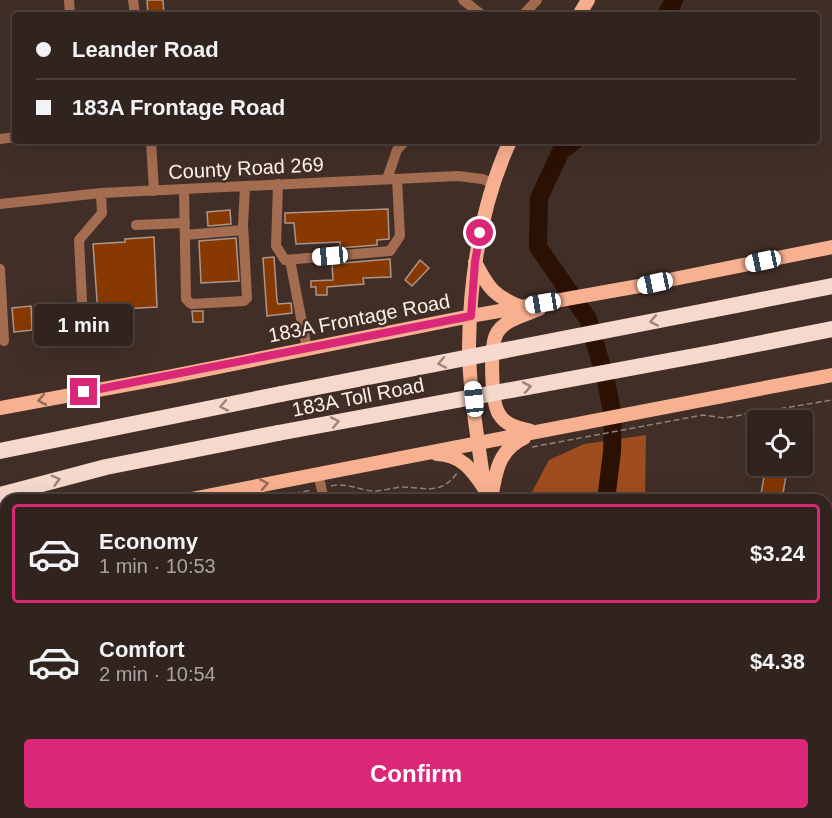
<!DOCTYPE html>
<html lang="en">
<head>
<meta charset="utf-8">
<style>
	:root { --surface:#31231d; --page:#3d2f2a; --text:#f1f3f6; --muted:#a8a4a4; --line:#4c403b; --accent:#db2777 }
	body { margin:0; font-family:Arial,sans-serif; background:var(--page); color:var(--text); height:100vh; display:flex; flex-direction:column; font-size:22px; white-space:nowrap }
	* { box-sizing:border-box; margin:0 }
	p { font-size:20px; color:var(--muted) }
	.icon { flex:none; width:33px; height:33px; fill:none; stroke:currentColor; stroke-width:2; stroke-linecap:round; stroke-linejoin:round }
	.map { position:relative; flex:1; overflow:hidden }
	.sheet { position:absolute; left:0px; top:494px; width:832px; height:326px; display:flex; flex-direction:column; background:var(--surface); border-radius:18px 18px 0 0; box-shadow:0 6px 24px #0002,0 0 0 2px var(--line) }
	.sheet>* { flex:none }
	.hud { position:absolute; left:12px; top:12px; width:808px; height:132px; border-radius:6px; box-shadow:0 6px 24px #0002,0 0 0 2px var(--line); display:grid; align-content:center; height:132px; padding:0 24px; background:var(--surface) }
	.controls { position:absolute; left:747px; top:410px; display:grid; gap:12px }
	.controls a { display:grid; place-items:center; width:66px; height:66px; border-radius:6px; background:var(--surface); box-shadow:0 6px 24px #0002,0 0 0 2px var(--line); font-size:30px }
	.end { position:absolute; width:27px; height:27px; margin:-14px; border:8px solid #db2777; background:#fff; box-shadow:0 0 0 3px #fff }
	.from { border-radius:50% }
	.bubble { position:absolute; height:42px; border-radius:6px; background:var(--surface); box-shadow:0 6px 24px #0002,0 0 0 2px var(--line); font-size:20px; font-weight:600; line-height:42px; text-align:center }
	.car { position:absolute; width:18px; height:36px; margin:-18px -9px; border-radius:8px; box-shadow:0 0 4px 2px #0007; background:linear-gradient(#fff 24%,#345 0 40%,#fff 0 76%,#345 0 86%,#fff 0) }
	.hud b { display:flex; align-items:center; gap:21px; height:57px; font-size:22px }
	.hud b+b { border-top:2px solid var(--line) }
	.hud i { width:15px; height:15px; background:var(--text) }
	ul { padding:10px 0 0; list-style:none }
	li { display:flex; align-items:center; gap:18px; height:99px; margin:0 12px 9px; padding:0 12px; border:3px solid transparent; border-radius:6px }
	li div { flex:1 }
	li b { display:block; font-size:22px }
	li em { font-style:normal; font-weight:600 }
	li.selected { border-color:var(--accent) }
	li>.icon { width:54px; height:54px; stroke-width:1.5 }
	.action { display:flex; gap:12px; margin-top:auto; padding:12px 24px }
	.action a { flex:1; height:69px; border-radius:6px; background:var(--accent); color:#fff; font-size:24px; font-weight:600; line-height:69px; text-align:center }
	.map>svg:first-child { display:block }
	.forest { fill:#9e4d1f }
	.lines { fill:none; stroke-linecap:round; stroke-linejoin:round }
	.river { stroke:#2b1104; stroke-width:18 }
	.building { fill:#883901; stroke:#ac968c; stroke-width:1.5 }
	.path { stroke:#90817a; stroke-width:1.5; stroke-dasharray:6 3; stroke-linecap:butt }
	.minor { stroke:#a46d51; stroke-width:10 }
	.major { stroke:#f7b190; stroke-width:14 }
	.highway { stroke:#f6d9cc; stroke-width:16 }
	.highway-bridge { stroke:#f6d9cc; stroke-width:16 }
	.oneway { stroke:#9c847a }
	.oneway2 { stroke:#936a56 }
	.route { stroke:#db2777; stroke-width:8 }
	.labels { text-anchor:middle; stroke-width:5; stroke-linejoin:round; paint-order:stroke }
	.street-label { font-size:20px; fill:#fdf1eb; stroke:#412f27 }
</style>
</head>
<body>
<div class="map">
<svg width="832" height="818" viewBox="0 0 832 818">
	<rect width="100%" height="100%" fill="#412f27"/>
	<path class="forest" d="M646,435L645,499H531L532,492L549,460L584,444Z
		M440,813H640L645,816L687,815L696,818H438Z"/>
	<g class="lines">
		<path class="river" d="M666,15L674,0
			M574,141L561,151L539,198L538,247L588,319L606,381L613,417L612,452L606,500
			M557,813L561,818
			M517,818L520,813"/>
	</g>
	<path class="building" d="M147,0H163L164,15H148Z
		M388,209L389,239L377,240V245L340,248V242L296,244L294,223H285V213Z
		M230,210L231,224L208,226L207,212Z
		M154,237L157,307L121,309V314L98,315L93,244L125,242V239Z
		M236,238L239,281L201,283L199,241Z
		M274,257L277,301L278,304L291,303L292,313L267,316L263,258Z
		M390,259L391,277L363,278L364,284L327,287V295H316V287H311V281L333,280L332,264Z
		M420,260L429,268L412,286L405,280Z
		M31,306L32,330L14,332L12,308Z
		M192,311H203V322H193Z
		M765,471L786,475L782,500H760Z"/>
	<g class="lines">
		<path class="path" d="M532,447L703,415L724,418L832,400
			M331,486C346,482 358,490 373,491C382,491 392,488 401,487C425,487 440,496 457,473
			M259,500L312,490
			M0,581L6,580"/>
		<path class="minor" d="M69,0L70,15
			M133,0L135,15
			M463,0L482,15
			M523,15L537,0
			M0,139L15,137
			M151,141L154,191
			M387,179L397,150L405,141
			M278,184L276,246L285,260L390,251L400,236L397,179
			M184,189L186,299L191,304L244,301L247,298L243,225L245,186
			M0,204L101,193L458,176L482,179L493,183
			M136,225L185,223
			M185,235L243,230
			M290,260L307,349
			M0,269L4,341
			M82,301L79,240L102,213L101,193
			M318,473L324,500
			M0,789L6,788
			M99,813V818
			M329,813L351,818"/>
		<path class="major" d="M579,15L588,0
			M475,262C488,288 494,296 521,307
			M0,408L168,377L471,316L639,286L832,247
			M531,431C519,428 506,426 499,414C491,402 490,348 496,335C502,320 526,315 539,309
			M437,454C461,455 472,469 484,488
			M186,500C401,457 617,417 832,375
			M486,500C480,449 469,397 469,345C470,275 481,205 510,141
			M491,500C495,474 498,450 524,438
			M0,546L6,544
			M417,818L420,813"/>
		<path class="highway" d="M711,310L832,286
			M722,351L832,329
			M0,451L281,394
			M0,495L106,467L278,433"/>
		<path class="highway-bridge" d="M281,394L711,310
			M278,433L722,351"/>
	</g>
	<defs><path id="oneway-chevron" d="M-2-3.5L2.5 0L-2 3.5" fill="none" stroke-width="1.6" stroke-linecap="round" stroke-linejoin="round" transform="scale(1.5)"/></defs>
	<g class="oneway">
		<use href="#oneway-chevron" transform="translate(654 321) rotate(169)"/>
		<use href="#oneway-chevron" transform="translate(442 363) rotate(169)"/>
		<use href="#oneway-chevron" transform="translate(527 387) rotate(-10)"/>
		<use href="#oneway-chevron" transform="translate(224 406) rotate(169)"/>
		<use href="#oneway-chevron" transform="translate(335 422) rotate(-11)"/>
		<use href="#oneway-chevron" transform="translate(56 480) rotate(-15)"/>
	</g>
	<g class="oneway2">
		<use href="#oneway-chevron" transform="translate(42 400) rotate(170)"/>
		<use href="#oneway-chevron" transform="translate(264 484) rotate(-11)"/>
	</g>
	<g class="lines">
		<path class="route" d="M84,392L471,316L475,262L480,233"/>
	</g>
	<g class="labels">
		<g class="street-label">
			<text transform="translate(246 168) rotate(-3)" y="7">County Road 269</text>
			<text transform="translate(359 318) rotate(-11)" y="7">183A Frontage Road</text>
			<text transform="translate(358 397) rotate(-11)" y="7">183A Toll Road</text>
		</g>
	</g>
</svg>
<div class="controls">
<a><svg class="icon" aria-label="locate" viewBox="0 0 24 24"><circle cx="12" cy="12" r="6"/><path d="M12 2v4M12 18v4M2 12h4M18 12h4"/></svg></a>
</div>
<i class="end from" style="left:480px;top:233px"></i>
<i class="end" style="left:84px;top:392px"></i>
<div class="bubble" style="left:34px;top:304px;width:99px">1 min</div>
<i class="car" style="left:330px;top:256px;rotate:265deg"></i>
<i class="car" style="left:763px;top:261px;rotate:258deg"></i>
<i class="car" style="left:655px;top:283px;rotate:258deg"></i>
<i class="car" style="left:543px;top:303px;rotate:261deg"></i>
<i class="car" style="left:474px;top:399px;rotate:354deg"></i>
<div class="hud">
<b><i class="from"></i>Leander Road</b>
<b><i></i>183A Frontage Road</b>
</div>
<section class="sheet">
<ul>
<li class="selected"><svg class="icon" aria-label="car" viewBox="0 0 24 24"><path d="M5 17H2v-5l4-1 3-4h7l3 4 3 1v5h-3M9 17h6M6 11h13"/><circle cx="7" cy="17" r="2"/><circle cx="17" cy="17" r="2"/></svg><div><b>Economy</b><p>1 min · 10:53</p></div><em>$3.24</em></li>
<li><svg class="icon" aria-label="car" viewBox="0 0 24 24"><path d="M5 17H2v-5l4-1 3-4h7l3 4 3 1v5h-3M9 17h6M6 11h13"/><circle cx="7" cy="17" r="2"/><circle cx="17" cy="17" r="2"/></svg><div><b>Comfort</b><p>2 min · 10:54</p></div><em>$4.38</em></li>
</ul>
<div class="action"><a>Confirm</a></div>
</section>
</div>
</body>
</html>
